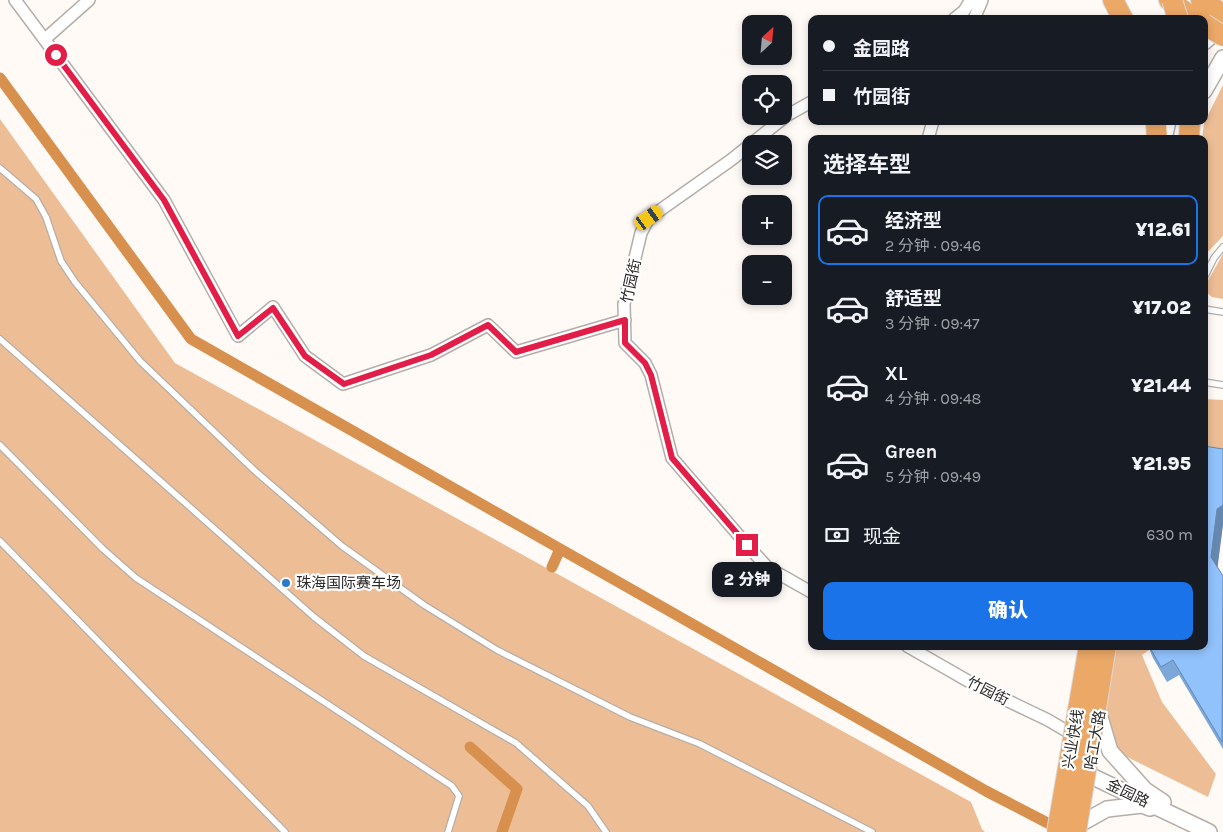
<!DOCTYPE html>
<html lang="zh">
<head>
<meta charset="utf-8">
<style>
	:root { --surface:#171b24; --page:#242831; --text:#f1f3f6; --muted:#9ea1a6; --line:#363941; --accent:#1a73e8 }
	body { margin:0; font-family:Karla,"Noto Sans SC",sans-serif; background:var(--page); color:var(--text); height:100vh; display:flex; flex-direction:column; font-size:19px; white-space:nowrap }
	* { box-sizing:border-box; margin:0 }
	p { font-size:16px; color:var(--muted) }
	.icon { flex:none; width:28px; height:28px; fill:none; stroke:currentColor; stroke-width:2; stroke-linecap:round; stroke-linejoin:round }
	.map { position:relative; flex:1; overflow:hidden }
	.side { position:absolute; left:808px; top:135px; width:400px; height:515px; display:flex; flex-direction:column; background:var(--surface); border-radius:10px; box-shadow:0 2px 8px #0003 }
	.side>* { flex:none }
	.top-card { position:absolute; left:808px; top:15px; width:400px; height:110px; border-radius:10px; box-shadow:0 2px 8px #0003; display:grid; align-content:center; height:110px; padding:0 15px; background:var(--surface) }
	.needle { width:32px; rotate:26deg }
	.controls { position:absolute; left:742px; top:15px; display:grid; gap:10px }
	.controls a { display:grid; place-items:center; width:50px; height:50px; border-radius:10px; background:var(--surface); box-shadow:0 2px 8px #0003; font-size:25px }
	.end { position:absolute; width:22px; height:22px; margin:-11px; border:6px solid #e11d48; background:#fff; box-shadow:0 0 0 2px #fff }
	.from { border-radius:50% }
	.bubble { position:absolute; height:35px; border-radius:10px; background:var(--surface); box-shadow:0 2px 8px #0003; font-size:16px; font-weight:800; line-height:35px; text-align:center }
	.car { position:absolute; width:15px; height:30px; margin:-15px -8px; border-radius:6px; box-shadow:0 0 4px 1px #0007; background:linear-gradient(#f5c518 24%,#345 0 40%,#f5c518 0 76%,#345 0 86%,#f5c518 0) }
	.top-card b { display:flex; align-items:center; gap:18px; height:48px; font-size:19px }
	.top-card b+b { border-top:1px solid var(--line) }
	.top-card i { width:12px; height:12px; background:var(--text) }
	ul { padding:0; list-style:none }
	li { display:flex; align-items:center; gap:15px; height:70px; margin:0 10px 8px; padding:0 5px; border:2px solid transparent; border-radius:10px }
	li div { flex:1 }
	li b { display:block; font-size:19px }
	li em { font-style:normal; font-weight:800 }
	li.current { border-color:var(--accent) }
	li>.icon { width:45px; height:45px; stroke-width:1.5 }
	h2 { padding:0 15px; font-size:22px; line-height:60px }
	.pay { display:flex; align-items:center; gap:12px; height:55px; padding:0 15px; font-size:19px }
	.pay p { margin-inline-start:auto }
	.button { display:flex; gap:10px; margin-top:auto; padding:10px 15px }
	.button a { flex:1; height:58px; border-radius:10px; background:var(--accent); color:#fff; font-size:20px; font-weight:800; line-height:58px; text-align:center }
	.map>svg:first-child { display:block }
	.green { fill:#edbe96 }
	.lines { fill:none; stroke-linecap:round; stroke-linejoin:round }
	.canal { stroke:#d8904e; stroke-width:11 }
	.service-casing { stroke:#b4aea9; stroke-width:8 }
	.minor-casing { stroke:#b4aea9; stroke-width:14 }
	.tertiary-casing { stroke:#b4aea9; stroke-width:18 }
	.trunk-casing { stroke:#d9d9d8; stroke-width:22 }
	.service { stroke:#fff; stroke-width:5.5 }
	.minor { stroke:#fff; stroke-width:11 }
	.tertiary { stroke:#fff; stroke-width:15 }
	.trunk { stroke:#eba867; stroke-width:20 }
	.trunk-bridge-casing { stroke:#d9d9d8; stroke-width:22; stroke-linecap:butt }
	.trunk-bridge { stroke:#eba867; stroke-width:20 }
	.wall { fill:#7da7d8 }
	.shaded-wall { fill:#6688b0 }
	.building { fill:#91c2fb; stroke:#6688b0 }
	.route { stroke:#e11d48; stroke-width:6 }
	.poi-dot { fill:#2b78c7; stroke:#fff; stroke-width:2 }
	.labels { text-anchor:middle; stroke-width:4.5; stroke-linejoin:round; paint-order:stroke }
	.street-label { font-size:15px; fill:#2d2b29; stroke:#fff }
	.poi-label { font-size:15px; fill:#2d2b29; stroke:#fff; text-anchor:start }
</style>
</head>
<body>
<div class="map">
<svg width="1223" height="832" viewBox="0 0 1223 832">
	<rect width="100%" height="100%" fill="#fffaf6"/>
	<path class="green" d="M1223,85V236L1206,254L1204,259V139H1202L1204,123Z
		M0,119L175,363L971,802L982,829L985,832H0Z
		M1223,254V299L1212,297L1206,292V284Z
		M1204,399L1223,400V454L1204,451Z
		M1111,646H1155L1142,655L1162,702L1216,774L1208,797L1121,754L1100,735Z"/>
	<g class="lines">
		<path class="canal" d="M0,78L191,339L986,791L1061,830
			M552,567L560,549
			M470,747L517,789L502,832"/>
		<g class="service-casing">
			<path id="service" d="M0,168L36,199L46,217L61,261L75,282L140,361L254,470L342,546L424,605L497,650L630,717L700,744L872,832
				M1204,278L1214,258L1223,247
				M1204,309L1223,312
				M0,339L314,617L364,656L516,743L588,806L606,832
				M1204,382L1223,385
				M0,445L103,549L136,578L452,786L459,796L448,832
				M0,541L285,832"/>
		</g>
		<g class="minor-casing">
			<path id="minor" d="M15,0L164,200L238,336L273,307L305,356L343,384L431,355L488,325L516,352L625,320
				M954,19L964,11L971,0
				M974,19L982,0
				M45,39L89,0
				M811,102L786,116L731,160L649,218L641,233L624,304L625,343L645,363L651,375L672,458L747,545L767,567L811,592
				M928,139L933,121
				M907,646L975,685L1048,720L1070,733"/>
		</g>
		<g class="tertiary-casing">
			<path id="tertiary" d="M1204,42L1223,26
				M1204,91L1223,58
				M1164,139L1168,121
				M1099,714L1110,751L1145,790L1163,802
				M1084,762L1089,775L1209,832
				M1080,824L1107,809L1142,805L1150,808"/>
		</g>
		<g class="trunk-casing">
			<path id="trunk" d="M1113,0L1123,19
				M1169,0L1195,19
				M1201,0L1223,14
				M1156,121L1157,139
				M1189,139L1190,121"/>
		</g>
		<use href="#service" class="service"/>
		<use href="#minor" class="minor"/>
		<use href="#tertiary" class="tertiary"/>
		<use href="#trunk" class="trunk"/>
		<g class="trunk-bridge-casing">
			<path id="trunk-bridge" d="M1172,0L1178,19
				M1204,24L1223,36
				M1057,832L1089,646
				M1076,832L1106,646"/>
		</g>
		<use href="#trunk-bridge" class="trunk-bridge"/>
	</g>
	<path class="wall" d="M1204,446L1223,449V524L1217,567L1223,576V749L1179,675L1167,682L1153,658L1148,646H1204Z"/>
	<path class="shaded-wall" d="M1223,505V524L1217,572L1211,557L1217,509Z"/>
	<path class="building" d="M1204,446L1223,449V505L1217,509L1211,557L1223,576L1222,742L1173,660L1161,667L1149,646H1204V610L1206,609L1204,604Z"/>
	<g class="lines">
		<path class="route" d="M56,55L164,200L238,336L273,308L305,356L344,384L431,355L488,325L516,352L625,320V343L645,363L651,375L672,458L747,545"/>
	</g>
	<circle class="poi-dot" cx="286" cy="583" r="5"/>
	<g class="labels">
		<g class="street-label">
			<text transform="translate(631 281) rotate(-78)" y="5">竹园街</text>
			<text transform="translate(988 691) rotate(27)" y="5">竹园街</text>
			<text transform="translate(1073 739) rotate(-80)" y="5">兴业快线</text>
			<text transform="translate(1095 740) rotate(-80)" y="5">哈工大路</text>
			<text transform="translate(1128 793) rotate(26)" y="5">金园路</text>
		</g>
		<g class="poi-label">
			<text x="296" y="588">珠海国际赛车场</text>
		</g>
	</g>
</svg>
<div class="controls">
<a><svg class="needle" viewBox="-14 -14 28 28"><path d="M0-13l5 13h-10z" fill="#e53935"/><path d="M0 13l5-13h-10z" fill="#9ea1a6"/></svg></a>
<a><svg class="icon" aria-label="locate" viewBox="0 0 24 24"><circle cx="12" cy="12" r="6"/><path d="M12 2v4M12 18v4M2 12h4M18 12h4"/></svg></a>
<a><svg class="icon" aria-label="layers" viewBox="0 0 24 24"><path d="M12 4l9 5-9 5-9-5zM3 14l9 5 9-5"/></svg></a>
<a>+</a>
<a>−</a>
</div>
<i class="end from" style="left:56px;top:55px"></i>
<i class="end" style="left:747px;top:545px"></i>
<div class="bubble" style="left:712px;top:562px;width:70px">2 分钟</div>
<i class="car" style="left:649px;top:218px;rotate:55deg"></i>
<div class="top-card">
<b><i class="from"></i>金园路</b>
<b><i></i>竹园街</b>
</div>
<section class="side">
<h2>选择车型</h2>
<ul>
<li class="current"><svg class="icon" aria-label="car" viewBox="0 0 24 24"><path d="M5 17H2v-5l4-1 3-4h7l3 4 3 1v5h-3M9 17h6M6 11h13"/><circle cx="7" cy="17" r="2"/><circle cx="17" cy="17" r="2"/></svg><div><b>经济型</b><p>2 分钟 · 09:46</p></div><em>¥12.61</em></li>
<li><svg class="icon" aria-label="car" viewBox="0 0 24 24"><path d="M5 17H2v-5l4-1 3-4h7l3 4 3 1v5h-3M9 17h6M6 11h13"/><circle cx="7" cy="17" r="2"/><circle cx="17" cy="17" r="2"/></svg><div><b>舒适型</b><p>3 分钟 · 09:47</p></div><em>¥17.02</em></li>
<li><svg class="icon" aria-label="car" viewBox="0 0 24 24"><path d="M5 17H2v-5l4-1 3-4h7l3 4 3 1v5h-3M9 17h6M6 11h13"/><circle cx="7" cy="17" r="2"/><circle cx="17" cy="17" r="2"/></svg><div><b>XL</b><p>4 分钟 · 09:48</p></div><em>¥21.44</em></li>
<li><svg class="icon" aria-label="car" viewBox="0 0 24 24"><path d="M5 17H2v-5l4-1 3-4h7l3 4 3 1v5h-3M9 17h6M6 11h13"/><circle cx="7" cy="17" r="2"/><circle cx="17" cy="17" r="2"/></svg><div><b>Green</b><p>5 分钟 · 09:49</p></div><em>¥21.95</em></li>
</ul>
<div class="pay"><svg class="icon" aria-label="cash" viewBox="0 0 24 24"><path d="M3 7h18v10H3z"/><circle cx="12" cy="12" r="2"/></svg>现金<p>630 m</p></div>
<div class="button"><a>确认</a></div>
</section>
</div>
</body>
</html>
